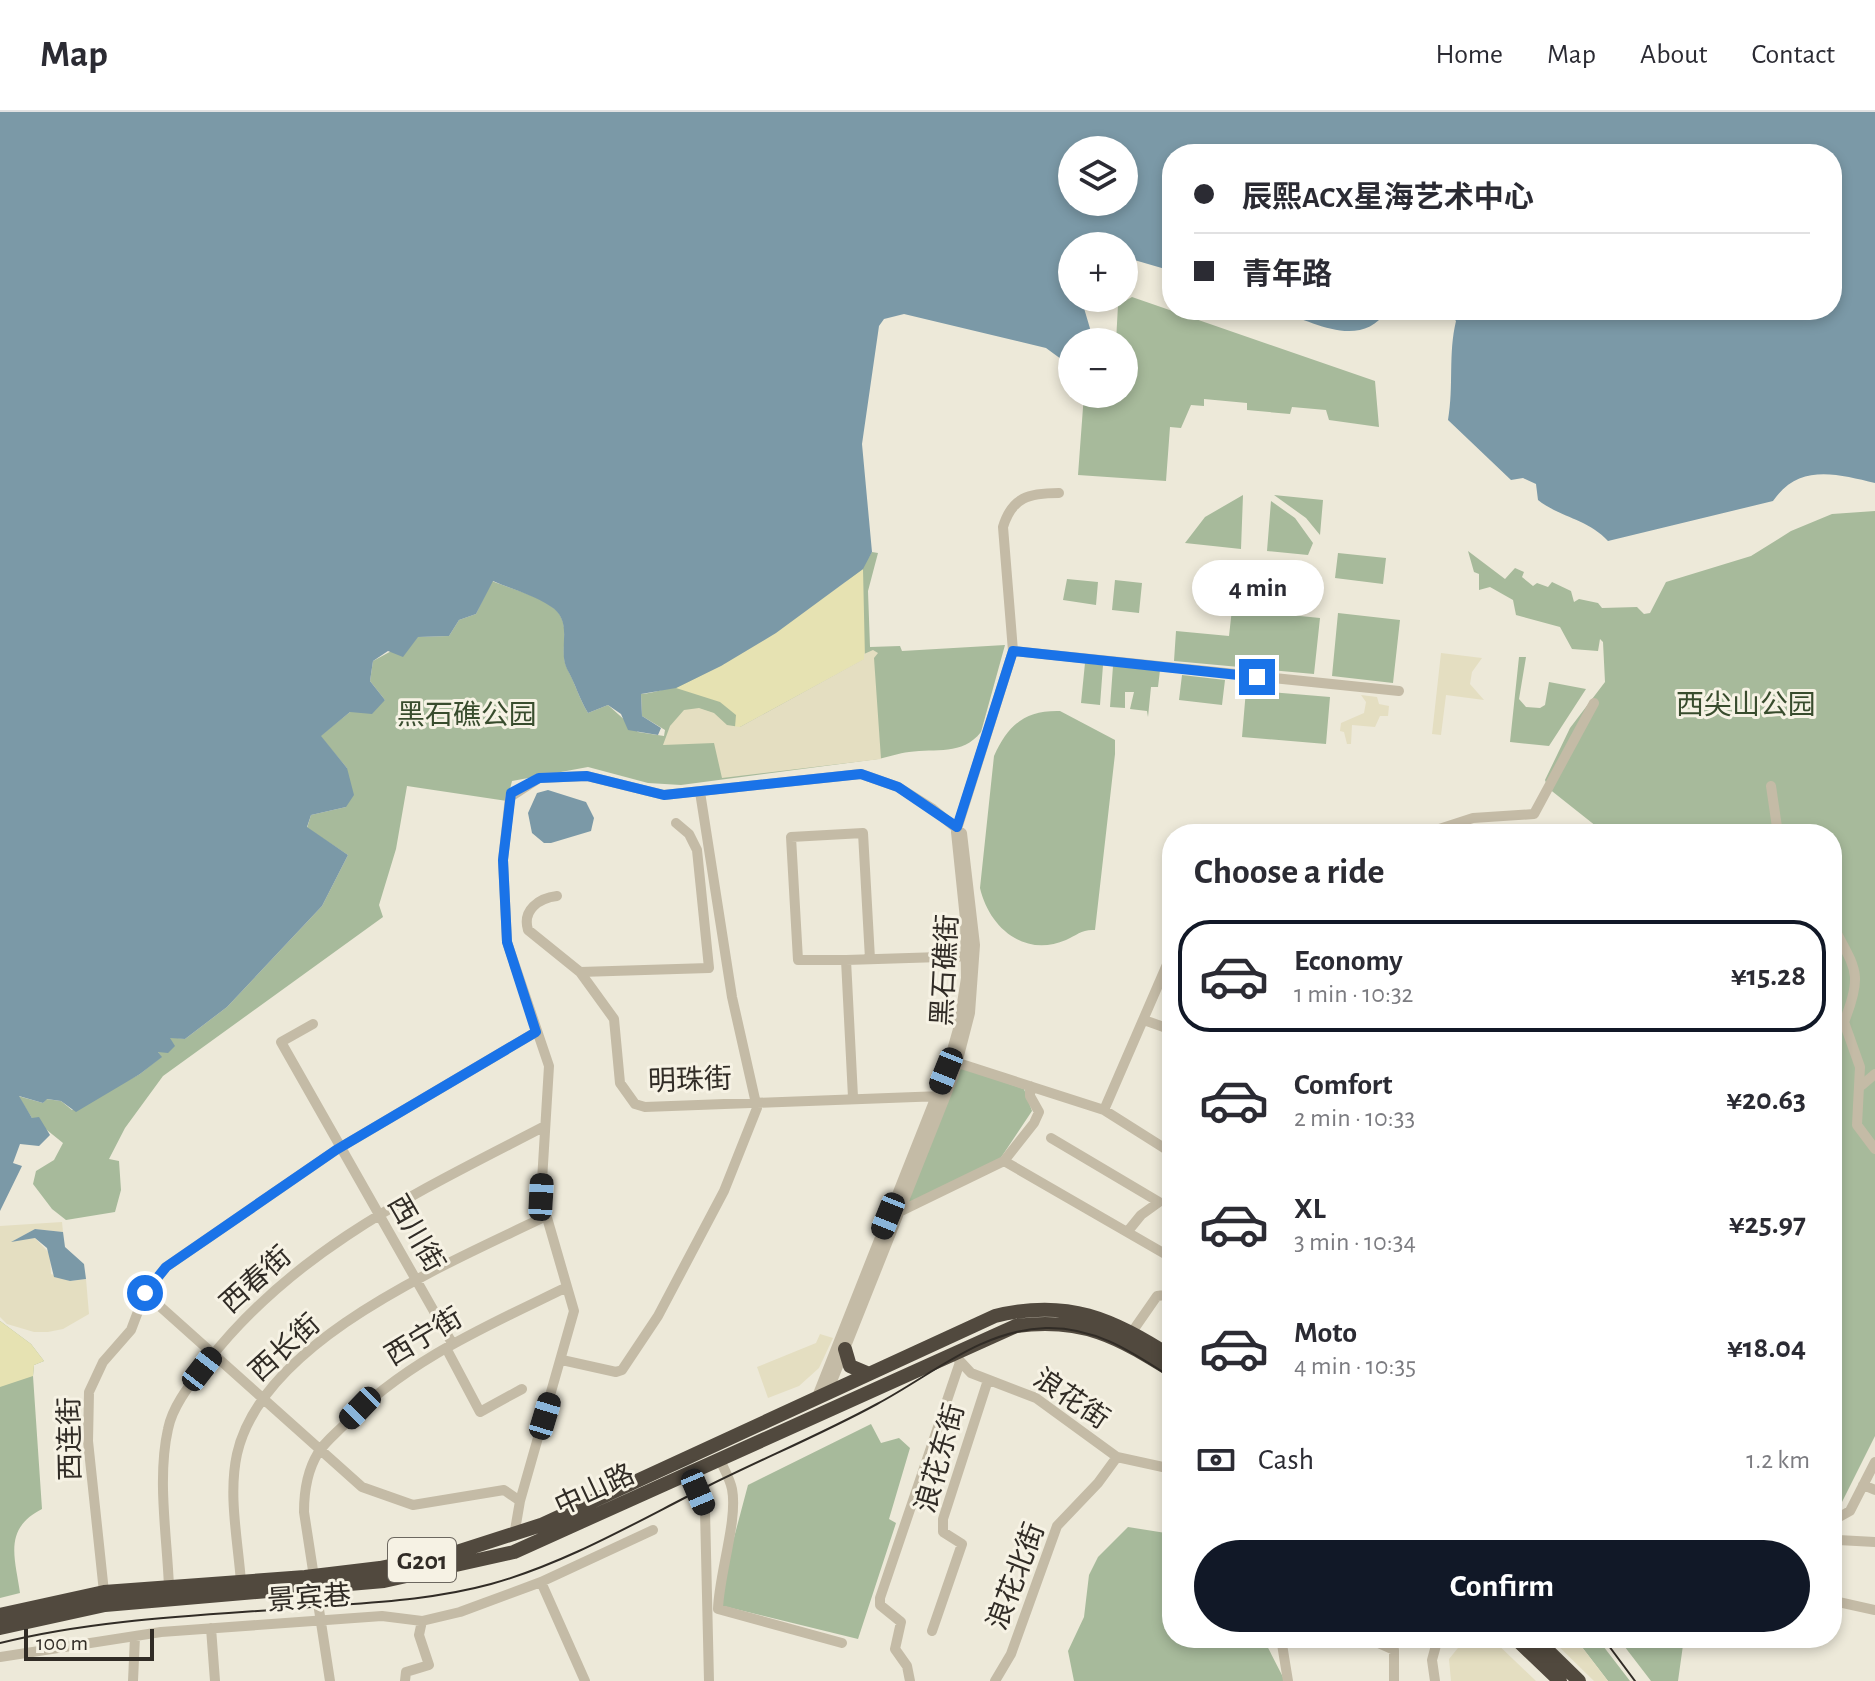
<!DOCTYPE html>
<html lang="en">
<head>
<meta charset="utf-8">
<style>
	:root { --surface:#fff; --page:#f2f2f3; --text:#2b2b33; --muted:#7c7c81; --line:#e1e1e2; --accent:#111827 }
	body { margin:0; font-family:"Alegreya Sans","Noto Sans SC",sans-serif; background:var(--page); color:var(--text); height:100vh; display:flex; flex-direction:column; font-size:30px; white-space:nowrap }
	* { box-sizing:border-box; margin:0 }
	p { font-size:26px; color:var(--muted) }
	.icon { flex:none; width:44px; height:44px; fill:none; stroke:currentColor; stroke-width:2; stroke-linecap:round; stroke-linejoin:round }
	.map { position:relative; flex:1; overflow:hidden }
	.panel { position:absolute; left:1162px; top:712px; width:680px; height:824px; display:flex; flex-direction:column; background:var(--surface); border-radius:32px; box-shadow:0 4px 12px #0003 }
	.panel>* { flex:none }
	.top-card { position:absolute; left:1162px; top:32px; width:680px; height:176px; border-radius:32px; box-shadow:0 4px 12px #0003; display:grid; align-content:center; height:176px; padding:0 32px; background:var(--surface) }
	.fabs { position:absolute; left:1058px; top:24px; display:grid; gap:16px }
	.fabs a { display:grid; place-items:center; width:80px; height:80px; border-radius:50%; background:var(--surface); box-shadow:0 4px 12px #0003; font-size:40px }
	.scale { position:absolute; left:24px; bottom:20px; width:130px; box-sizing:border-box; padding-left:8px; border:4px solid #312c26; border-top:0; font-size:22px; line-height:28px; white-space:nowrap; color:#312c26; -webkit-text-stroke:6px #f6f2e4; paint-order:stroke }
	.end { position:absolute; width:36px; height:36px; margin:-18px; border:10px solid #1a73e8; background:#fff; box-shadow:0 0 0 4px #fff }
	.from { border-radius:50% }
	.bubble { position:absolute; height:56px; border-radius:28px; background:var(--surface); box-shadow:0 4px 12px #0003; font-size:26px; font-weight:600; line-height:56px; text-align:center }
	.car { position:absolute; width:24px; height:48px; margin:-24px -12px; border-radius:10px; box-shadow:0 0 6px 2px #0007; background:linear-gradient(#222 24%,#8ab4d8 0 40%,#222 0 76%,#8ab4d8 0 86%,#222 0) }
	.top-card b { display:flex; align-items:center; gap:28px; height:76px; font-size:30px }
	.top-card b+b { border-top:2px solid var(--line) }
	.top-card i { width:20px; height:20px; background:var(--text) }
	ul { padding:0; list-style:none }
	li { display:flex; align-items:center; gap:24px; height:112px; margin:0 16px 12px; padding:0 16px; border:4px solid transparent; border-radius:32px }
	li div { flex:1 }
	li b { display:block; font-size:30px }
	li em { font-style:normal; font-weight:600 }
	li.current { border-color:var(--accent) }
	li>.icon { width:72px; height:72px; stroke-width:1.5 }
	h2 { padding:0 32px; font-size:36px; line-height:96px }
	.pay { display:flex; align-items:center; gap:20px; height:88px; padding:0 32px; font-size:30px }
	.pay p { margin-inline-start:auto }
	.button { display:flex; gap:16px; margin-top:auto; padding:16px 32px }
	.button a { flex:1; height:92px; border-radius:48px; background:var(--accent); color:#fff; font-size:32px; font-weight:600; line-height:92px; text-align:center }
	header { display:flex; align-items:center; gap:48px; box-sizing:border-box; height:112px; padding:0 40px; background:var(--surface); border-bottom:2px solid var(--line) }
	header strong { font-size:38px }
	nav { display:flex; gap:44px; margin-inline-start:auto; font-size:28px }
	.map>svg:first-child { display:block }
	.green { fill:#a7ba9b }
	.sand { fill:#e6e2b2 }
	.plaza { fill:#e4dec1 }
	.water { fill:#7b99a7; fill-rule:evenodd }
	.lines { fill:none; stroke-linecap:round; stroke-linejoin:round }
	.minor { stroke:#c4bba6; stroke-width:10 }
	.highway { stroke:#51493e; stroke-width:14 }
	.tram { stroke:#312c26; stroke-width:2 }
	.route { stroke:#1a73e8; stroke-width:10 }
	.labels { text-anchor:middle; stroke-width:6; stroke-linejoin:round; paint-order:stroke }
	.shield { fill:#f6f2e4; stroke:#6c675f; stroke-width:2 }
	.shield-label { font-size:26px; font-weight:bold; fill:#312c26 }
	.park-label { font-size:28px; fill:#384c2d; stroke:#f6f2e4 }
	.street-label { font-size:28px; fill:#312c26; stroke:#f6f2e4 }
</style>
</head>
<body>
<header>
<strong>Map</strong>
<nav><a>Home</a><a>Map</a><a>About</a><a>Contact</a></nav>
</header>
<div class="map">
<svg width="1875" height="1569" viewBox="0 0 1875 1569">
	<rect width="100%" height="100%" fill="#ede9d9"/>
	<path class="green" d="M1132,185L1375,269L1379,315L1329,308L1326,298L1292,295L1290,302L1247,298V291L1204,287V294L1191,293L1181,316L1170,315L1166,369L1078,363L1084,282H1124V230H1116L1118,193Z
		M1243,383L1241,437L1185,431L1205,405Z
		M1274,383L1323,388L1320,423L1306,406Z
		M1271,389L1295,406L1313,431L1308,443L1267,439Z
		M1875,399V1324L1842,1390L1832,1395V722H1606L1548,676L1545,668L1570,616L1605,570L1603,530L1600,527L1598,539L1572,537L1560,515L1516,503L1513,488L1490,475L1479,478V462L1474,460L1468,439L1505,467L1515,456L1524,460L1522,465L1533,474L1537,471L1548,475L1552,470L1571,479L1574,490L1579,487L1598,491L1602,496L1637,495L1644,502L1650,501L1666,470L1751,444L1791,419L1832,402Z
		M872,440L878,441L868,479L870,535L900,534L902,539L1005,533L981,620C962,644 936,636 909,640C899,641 888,645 878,647L681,673L648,671L588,655L512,669L507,689L407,674L396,737L379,793L383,805L163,964L125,1016L109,1047L119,1049L121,1078L115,1100L66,1108L52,1097L33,1072L36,1059L54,1048L63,1031L32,1006L18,984L43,991L46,987L61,989L72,998L140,962L161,945L158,940L170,925L185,927L227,895L322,794L348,743L307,716L311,703L346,695L347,656L320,624L350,600L385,588L370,569L373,549L417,525L449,524L459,508L476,502L492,469C511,477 540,484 555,497C573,514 558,538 567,556C575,571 579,586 588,601L608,593L638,620L664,624L665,618L642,604L641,582C694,580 846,486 872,440Z
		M1338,441L1386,446L1383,472L1335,466Z
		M1067,467L1098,470L1096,493L1063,488Z
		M1115,468L1142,471L1139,501L1112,498Z
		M1232,497L1320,506L1314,562L1174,549L1176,519L1229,524Z
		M1338,501L1400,508L1393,571L1332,564Z
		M1519,545H1526L1519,587L1526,595L1540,596L1545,593L1549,570L1586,577L1549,634L1510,630Z
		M1085,551L1103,553L1100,593L1081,591Z
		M1113,554L1160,558L1158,575H1151L1148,605L1147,599L1130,597L1134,580H1125V596L1110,595Z
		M1182,563L1225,568L1222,593L1179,588Z
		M1246,578L1330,585L1326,632L1242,625Z
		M1060,599L1115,628V642L1095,818C1082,817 1077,823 1066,828C1024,846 989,815 980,776L994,644C1008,613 1025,598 1060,599Z
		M960,955L1024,977L1032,999L1000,1047L904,1096Z
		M0,1209L31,1232L44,1249L34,1253L33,1264L42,1397C3,1417 15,1445 20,1481L0,1486Z
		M871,1312L881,1331L899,1326L910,1336L889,1407L896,1411L858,1527L723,1494V1467L748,1373Z
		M1128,1415L1172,1422V1526H1263L1285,1569H1074L1068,1539L1084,1505L1089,1463L1098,1445Z
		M1575,1526H1597L1630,1569H1608Z
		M1618,1526H1684L1678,1569H1651Z"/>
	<path class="sand" d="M863,457L865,547L740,615H735L736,603L720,590L676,576C744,543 802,501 863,457Z
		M0,1209L31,1232L44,1249L34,1253L33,1264L0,1275Z"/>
	<path class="plaza" d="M873,538L878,541L874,546L881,647L722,666L714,631L663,633L670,614L684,598L699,596L714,601L727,613L740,615L864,547V542Z
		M1441,541L1482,546L1472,560L1470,572L1484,588L1446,583L1441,623L1432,622Z
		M1361,583L1377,585L1379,592L1389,594L1388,604H1380L1375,615L1352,613L1351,632H1347L1344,620L1340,619L1341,611L1364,601L1366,590Z
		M62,1110L63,1120L35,1117L13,1129L35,1126L50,1142L51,1162L70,1169L86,1167L89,1202L63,1217L48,1220H34L7,1212L0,1205V1114Z
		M820,1222L833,1226L819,1256L799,1274L768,1286L757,1255L816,1231Z
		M1466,1526H1491L1536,1569H1451L1449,1547Z
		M1550,1526H1575L1608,1569H1594Z"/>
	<path class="water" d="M0,0H1875V371C1837,362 1799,351 1773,389L1608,429C1588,407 1561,406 1538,388L1536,372L1523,366L1511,368L1448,308C1454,274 1448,242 1456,209L1447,198H1832V42H1172V159L1124,145V134H1072V186H1081L1094,230H1072V248L1061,247L1046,236L904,202L884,207L879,214L862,332L872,440L863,457L776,521L721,554L676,576L641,582L642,604L661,616L658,623L628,618L621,602L608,593L588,601C579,586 575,571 567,557C557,537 575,509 550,494C533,483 511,477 493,469L476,502L459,508L449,524L418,525L403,545L388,539L373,549L370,569L385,588L372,602L350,600L321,624L347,656L354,683L346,695L311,703L307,715L348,743L322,794L227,895L185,927L170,926L175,934L168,941L158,940L162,945L140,962L76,1000L61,989L47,987L43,991L19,984L32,1006L39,1005L50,1023L39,1034L20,1032L13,1051L22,1054L0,1099ZM1072,38H1124V90H1072Z
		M1279,198H1387C1362,238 1313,211 1279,198Z
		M548,678L586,690L594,706L591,719L551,731H544L532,721L528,701L537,681Z
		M35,1117L63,1120L65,1135L84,1152L86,1167L70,1169L54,1165L47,1136L35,1126L11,1130Z"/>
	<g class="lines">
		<path class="minor" d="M1013,539L1399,579
			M1771,674L1778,722
			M1236,722H1257
			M1348,722L1433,719L1473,706L1534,702L1594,591
			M557,784C539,786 522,798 528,818L580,860L614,907L620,971L635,992L645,995L942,984
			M1832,812C1855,857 1864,860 1844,910L1860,955L1857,1013L1875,1037
			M846,848H798L791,725L863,721L870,847
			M580,860L709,856L697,738L689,722L676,711
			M1144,908L1172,918
			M313,912L281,930L452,1231
			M952,949L1104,998L1172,1041
			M1862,973L1875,962
			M1030,974V984L1039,1000L1034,1011L1004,1049L1172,1146
			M853,985L846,848L972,844
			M1104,998L1172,841
			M1051,1026L1159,1090L1141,1103L1128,1119
			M1167,1096L1172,1099
			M899,1100L1004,1049
			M145,1181L362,1375L413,1393L504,1378L520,1389
			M1132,1220L1157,1184L1165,1183L1171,1175
			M446,1236L480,1300L522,1277
			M958,1247L971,1261L1036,1286L1117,1345L1172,1357
			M562,1248L616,1260L622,1258L658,1204L724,1079L757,996L732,885L700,680
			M816,1287L946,959L958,917L966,866L965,807L956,720L1013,539L1003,415C1012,385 1029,381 1059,381
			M720,1348C724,1357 730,1367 732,1377C738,1408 719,1462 718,1497L842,1531
			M690,1362L705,1398L709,1569
			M1863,1373L1875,1378
			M1832,1409L1850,1399L1875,1350
			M514,1424L520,1389L574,1199L541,1085L549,954L507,830L503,748L510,685L539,666L587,664L664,683L861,662L898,675L933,697L962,721L975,833L970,901L954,963L827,1282
			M1832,1434L1838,1428L1875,1430
			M241,1470C238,1429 228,1383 237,1342C263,1227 450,1151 546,1104
			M541,1470L585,1569
			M169,1475C167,1424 157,1366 168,1317C173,1292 193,1269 208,1249C297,1135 420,1079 545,1014
			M104,1480L88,1329L89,1280L103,1250L131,1218L145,1181L166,1155L336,1038L536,920
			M1834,1489L1875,1498
			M211,1516L215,1569
			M932,1519L962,1432L943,1420V1407L988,1268
			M1281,1526L1288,1569
			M1367,1526L1394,1538V1569
			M0,1545L161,1520L382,1504L422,1509L460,1500L541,1470L653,1418
			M133,1569L135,1525
			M330,1569L304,1400C304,1379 307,1359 318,1341C324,1331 335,1322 343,1314C405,1249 487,1214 567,1175
			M405,1569L406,1560L429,1553L419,1523L422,1509
			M910,1569L907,1554L895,1537L901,1510L880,1493V1486L959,1253
			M995,1569L1011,1542L1057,1414L1098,1371L1117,1345
			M1435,1569L1432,1548L1438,1526"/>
		<path class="highway" d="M845,1237L850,1254L869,1262
			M0,1503L104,1480L305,1465L380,1456L457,1440L541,1413L995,1204C1068,1186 1112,1207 1172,1245
			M0,1516L105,1493L384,1469L514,1440L1016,1214C1083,1205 1117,1225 1172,1259
			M1515,1526L1560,1569
			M1535,1526L1579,1569"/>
		<path class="tram" d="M1603,1526L1635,1569
			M0,1531C104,1505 217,1503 324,1494C380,1490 436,1487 491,1472C567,1451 638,1409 708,1374C764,1346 822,1322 877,1292C932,1263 981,1218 1046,1216C1096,1215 1132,1240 1172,1266"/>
	</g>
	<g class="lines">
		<path class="route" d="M145,1181L166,1155L336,1038L536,920L507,830L503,748L511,681L539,666L587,664L664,683L861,662L898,675L957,715L1013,539L1257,565"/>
	</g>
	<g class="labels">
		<rect class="shield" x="388" y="1426" width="68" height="44" rx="6"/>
		<g class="shield-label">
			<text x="422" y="1457">G201</text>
		</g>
		<g class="park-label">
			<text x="1746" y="602">西尖山公园</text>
			<text x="467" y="612">黑石礁公园</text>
		</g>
		<g class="street-label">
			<text transform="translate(944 858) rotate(-87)" y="10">黑石礁街</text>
			<text transform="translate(690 967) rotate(-2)" y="10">明珠街</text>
			<text transform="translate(417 1121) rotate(60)" y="10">西川街</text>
			<text transform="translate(255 1167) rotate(-42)" y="10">西春街</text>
			<text transform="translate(423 1224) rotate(-31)" y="10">西宁街</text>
			<text transform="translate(284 1235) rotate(-42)" y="10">西长街</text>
			<text transform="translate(1072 1286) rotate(34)" y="10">浪花街</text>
			<text transform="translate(69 1327) rotate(-91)" y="10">西连街</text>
			<text transform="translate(939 1346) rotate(-74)" y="10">浪花东街</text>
			<text transform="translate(594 1377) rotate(-25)" y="10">中山路</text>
			<text transform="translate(1015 1464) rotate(-69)" y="10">浪花北街</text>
			<text transform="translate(309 1485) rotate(-4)" y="10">景宾巷</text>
		</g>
	</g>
</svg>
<div class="fabs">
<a><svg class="icon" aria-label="layers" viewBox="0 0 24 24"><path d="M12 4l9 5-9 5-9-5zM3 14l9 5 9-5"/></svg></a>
<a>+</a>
<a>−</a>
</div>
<div class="scale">100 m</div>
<i class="end from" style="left:145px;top:1181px"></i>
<i class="end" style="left:1257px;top:565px"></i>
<div class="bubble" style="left:1192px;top:448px;width:132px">4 min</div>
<i class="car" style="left:946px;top:959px;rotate:202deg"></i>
<i class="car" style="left:541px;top:1085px;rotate:3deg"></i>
<i class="car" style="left:888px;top:1104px;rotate:202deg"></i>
<i class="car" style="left:202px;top:1257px;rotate:38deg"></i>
<i class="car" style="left:360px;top:1296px;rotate:224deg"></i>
<i class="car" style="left:545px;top:1304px;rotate:17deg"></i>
<i class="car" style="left:698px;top:1380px;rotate:157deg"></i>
<div class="top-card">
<b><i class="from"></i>辰熙ACX星海艺术中心</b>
<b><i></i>青年路</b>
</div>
<section class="panel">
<h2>Choose a ride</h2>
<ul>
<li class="current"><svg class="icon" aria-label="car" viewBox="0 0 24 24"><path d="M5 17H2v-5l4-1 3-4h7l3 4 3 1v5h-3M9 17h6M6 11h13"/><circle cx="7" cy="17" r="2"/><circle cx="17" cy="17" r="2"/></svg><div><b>Economy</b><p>1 min · 10:32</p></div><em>¥15.28</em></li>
<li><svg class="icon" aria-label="car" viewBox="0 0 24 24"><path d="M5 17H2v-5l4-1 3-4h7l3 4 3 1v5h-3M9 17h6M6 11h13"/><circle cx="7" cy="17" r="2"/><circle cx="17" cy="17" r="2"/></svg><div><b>Comfort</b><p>2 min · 10:33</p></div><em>¥20.63</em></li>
<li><svg class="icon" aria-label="car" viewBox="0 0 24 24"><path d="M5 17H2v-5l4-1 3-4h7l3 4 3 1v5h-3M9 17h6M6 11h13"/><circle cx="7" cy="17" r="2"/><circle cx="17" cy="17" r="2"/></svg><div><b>XL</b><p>3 min · 10:34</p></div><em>¥25.97</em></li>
<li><svg class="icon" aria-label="car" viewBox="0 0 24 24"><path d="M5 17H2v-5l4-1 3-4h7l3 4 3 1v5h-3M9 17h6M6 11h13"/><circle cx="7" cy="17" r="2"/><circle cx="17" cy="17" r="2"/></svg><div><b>Moto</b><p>4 min · 10:35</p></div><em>¥18.04</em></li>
</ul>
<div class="pay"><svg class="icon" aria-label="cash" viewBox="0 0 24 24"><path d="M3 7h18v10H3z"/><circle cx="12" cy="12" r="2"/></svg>Cash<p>1.2 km</p></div>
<div class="button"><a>Confirm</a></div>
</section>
</div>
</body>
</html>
